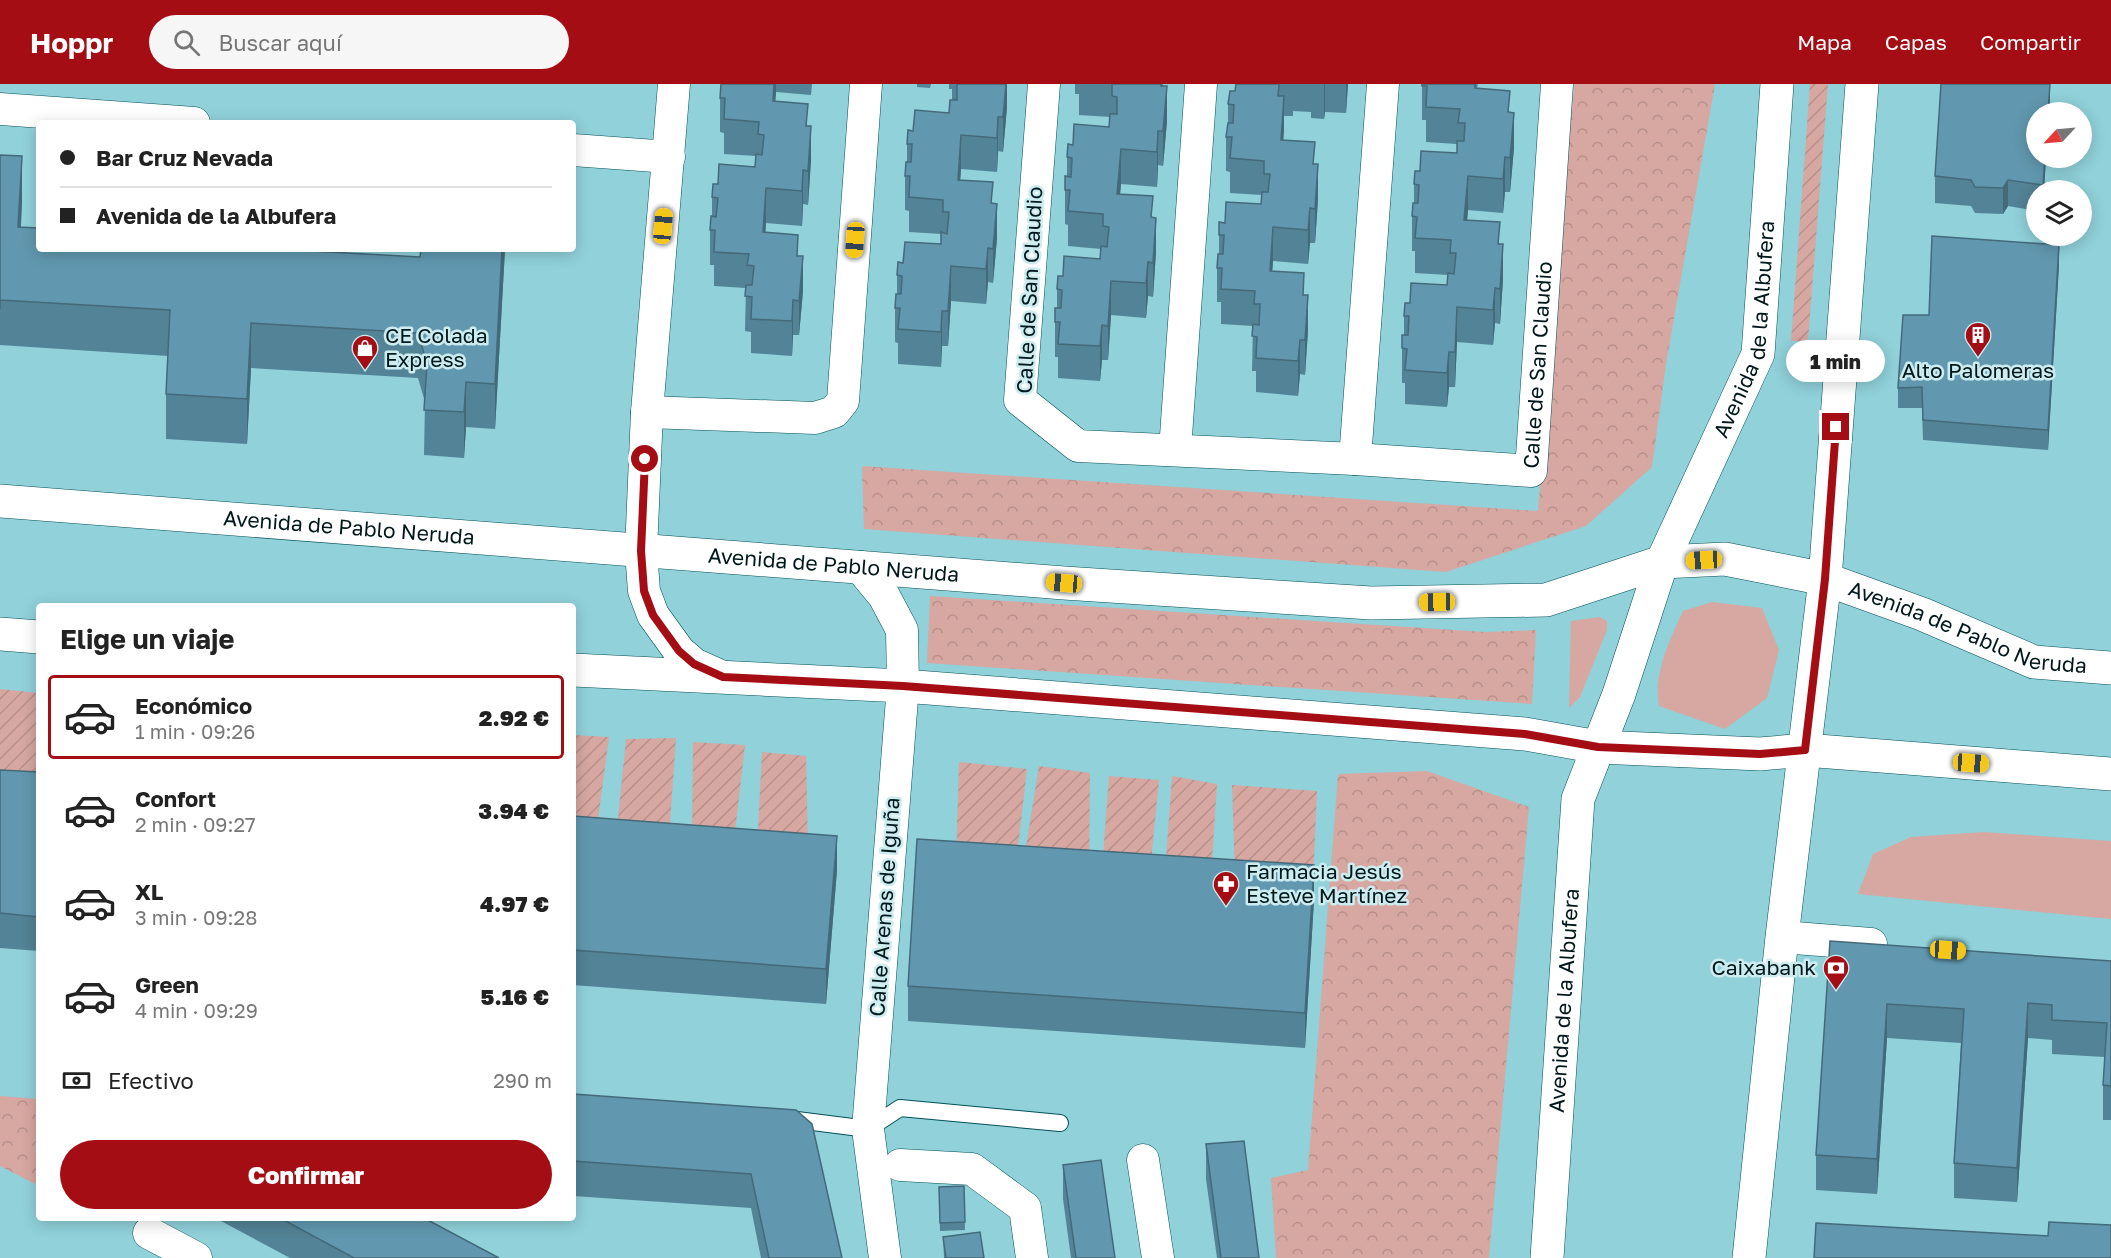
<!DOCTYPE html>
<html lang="es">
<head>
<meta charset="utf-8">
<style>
	:root { --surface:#fff; --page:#f6f6f6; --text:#222; --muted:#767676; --line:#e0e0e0; --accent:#a50d14 }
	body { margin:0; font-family:"Golos Text",sans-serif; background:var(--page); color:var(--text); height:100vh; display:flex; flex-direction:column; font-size:22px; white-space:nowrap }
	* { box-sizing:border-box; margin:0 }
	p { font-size:20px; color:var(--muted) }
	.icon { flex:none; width:33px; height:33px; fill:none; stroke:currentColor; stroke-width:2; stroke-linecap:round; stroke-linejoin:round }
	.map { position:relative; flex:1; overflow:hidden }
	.sheet { position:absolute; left:36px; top:519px; width:540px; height:618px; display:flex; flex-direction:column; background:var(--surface); border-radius:6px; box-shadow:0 3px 15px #0003 }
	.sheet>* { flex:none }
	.top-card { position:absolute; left:36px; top:36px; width:540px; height:132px; border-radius:6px; box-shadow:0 3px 15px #0003; display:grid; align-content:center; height:132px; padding:0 24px; background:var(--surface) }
	.needle { width:39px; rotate:244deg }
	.tools { position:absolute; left:2026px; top:18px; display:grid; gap:12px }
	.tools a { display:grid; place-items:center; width:66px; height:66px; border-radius:50%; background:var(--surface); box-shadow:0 3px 15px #0003; font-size:30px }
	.end { position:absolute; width:27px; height:27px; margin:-14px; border:8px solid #a50d14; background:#fff; box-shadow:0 0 0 3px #fff }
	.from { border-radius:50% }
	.bubble { position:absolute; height:42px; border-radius:21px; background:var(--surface); box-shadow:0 3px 15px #0003; font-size:20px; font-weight:800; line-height:42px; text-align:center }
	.car { position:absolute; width:18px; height:36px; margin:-18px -9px; border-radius:8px; box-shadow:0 0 4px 2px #0007; background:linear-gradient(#f5c518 24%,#345 0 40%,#f5c518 0 76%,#345 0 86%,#f5c518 0) }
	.top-card b { display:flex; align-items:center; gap:21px; height:57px; font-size:22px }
	.top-card b+b { border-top:2px solid var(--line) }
	.top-card i { width:15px; height:15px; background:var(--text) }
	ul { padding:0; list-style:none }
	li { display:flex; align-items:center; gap:18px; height:84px; margin:0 12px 9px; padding:0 12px; border:3px solid transparent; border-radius:6px }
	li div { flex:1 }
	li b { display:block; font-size:22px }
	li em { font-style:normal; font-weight:800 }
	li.active { border-color:var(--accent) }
	li>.icon { width:54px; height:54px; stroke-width:1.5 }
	h2 { padding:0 24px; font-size:27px; line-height:72px }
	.pay { display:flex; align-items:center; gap:15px; height:66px; padding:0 24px; font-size:22px }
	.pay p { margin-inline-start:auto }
	.cta { display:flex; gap:12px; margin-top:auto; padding:12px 24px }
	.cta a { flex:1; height:69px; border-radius:36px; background:var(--accent); color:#fff; font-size:24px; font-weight:800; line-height:69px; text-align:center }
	header { display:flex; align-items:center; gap:36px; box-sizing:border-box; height:84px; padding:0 30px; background:var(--accent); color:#fff }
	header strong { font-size:28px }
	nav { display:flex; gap:33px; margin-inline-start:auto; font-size:21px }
	.search { width:420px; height:54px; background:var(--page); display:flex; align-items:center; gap:15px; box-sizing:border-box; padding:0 21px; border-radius:33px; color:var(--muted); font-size:22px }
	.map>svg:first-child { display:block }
	.grass { fill:#d7a7a1 }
	.park { fill:url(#park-crowns) }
	.garden { fill:url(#garden-furrows) }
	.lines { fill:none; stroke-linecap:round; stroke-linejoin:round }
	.lane-casing { stroke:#025159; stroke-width:18 }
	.street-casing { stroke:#025159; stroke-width:33 }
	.secondary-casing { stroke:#025159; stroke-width:34 }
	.primary-casing { stroke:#025159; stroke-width:34 }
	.lane { stroke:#fff; stroke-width:16 }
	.street { stroke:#fff; stroke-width:32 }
	.secondary { stroke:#fff; stroke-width:33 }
	.primary { stroke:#fff; stroke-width:33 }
	.wall { fill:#538396 }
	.shaded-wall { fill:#446a7a }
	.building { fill:#6198af; stroke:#446a7a; stroke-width:1.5 }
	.route { stroke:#a50d14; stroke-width:8 }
	.labels { text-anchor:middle; stroke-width:5; stroke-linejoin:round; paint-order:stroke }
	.street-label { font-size:21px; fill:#00181b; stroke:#ccecf0 }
	.poi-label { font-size:21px; fill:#00181b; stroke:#ccecf0; text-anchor:start }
</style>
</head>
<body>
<header>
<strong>Hoppr</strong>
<div class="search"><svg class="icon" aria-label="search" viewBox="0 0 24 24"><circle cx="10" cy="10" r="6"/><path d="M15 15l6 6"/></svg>Buscar aquí</div>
<nav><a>Mapa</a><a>Capas</a><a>Compartir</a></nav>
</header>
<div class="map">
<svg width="2111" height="1174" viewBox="0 0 2111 1174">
	<defs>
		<pattern id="park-crowns" width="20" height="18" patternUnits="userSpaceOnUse" patternTransform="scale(1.5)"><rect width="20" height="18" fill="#d7a7a1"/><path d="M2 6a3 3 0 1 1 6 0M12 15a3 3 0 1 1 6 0" fill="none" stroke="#b78f8a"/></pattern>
		<pattern id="garden-furrows" width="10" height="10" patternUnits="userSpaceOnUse" patternTransform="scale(1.5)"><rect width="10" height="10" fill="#d7a7a1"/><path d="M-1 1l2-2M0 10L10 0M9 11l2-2" fill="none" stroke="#b78f8a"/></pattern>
	</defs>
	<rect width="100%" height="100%" fill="#90d1da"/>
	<path class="grass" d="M1712,518L1762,524L1779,566L1767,614L1725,645L1659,622C1653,589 1670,556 1683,527Z
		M1600,533L1607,537V546L1580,613L1569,624L1571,537Z
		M1984,748L2111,757V835L1858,810L1873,770L1911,753Z"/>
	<path class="park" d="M1574,0H1715L1666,280L1652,383L1586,442L1446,488L864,445L862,382L1538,427Z
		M930,512L1485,548L1536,546L1532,620L927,579Z
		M1427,687L1529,723L1489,1174H1276L1271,1094L1308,1086L1338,690Z
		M0,1012L39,1015V1102L0,1082Z"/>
	<path class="garden" d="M1810,0H1828L1808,257H1791Z
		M0,605L39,609L37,712L0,708Z
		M573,651L609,653L596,751L573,749Z
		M676,654L669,754H616L626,655Z
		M693,658L745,661L733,765L692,759Z
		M762,668L806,672L808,762L757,765Z
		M959,678L1027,685L1016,781L956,776Z
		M1039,682L1090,689L1089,793L1023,781Z
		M1109,692L1159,696L1150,788L1102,786Z
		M1172,692L1217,700L1211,792L1165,789Z
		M1232,701L1317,707L1313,798L1235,793Z"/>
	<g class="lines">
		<g class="lane-casing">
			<path id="lane" d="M789,1035L868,1045L900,1024L1060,1039"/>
		</g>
		<g class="street-casing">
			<g id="street">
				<path d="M674,0L647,328L641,467L644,507L653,531L679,567L694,580L723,593"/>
				<path id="s1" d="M1044,0L1020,316L1078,362L1355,375L1531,387L1557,0"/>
				<path d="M0,25L194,39"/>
				<path d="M573,66L669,73"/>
				<path d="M647,328L815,334L834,328L843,317L866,0"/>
				<path d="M1175,366L1201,0"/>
				<path d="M1355,375L1383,0"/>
				<path d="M860,483L884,512L902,546L903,602L868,1045L885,1174"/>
				<path d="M1782,853L1871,860"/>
				<path d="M1143,1076L1158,1174"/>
				<path d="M900,1081L972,1085L1025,1124L1032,1174"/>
				<path d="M149,1149L196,1174"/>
			</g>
		</g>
		<g class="secondary-casing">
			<g id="secondary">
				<path id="s2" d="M1825,495L1922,530L2034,578L2111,584"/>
				<path d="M1805,666L2111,690"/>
			</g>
		</g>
		<g class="primary-casing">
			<g id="primary">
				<path id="s3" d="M0,417L1064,499L1371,519L1546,516L1662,478L1725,475L1825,495"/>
				<path d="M0,550L39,553"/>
				<path d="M573,586L903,602L1525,650L1598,663L1760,670L1805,666"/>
				<path id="s4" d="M1547,1174L1578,715L1619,610L1662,478L1758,270L1777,0"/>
				<path d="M1749,1174L1782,853L1825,495L1862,0"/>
			</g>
		</g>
		<use href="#lane" class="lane"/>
		<use href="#street" class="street"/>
		<use href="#secondary" class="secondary"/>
		<use href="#primary" class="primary"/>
	</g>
	<path class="wall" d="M721,0H812L811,11L776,8L775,17L808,42L811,76L808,121L803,120L802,142L766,139L765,149L798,172L803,207L799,251H793L792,272L751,269V248L745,247L746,204L714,202V181H710V146L712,132V113L718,100L755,83L756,72L724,70V49L720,48V14Z
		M917,0H931L930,4L917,3Z
		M949,0H1007V23L1003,68L998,67L997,88L961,85L960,96L993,119L997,154L993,199L988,198L986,220L951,217L948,262H942L941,283L898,280V259L895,258V224L897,210V191L903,179L941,160V150L909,148V127L905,126V92L907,78V60L913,47L949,29L952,16V5H949Z
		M1075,0H1163L1167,37L1163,82L1158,81L1157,103L1121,100L1120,110L1153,134L1156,168L1153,213L1148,212L1146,234L1111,231L1108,276H1102L1100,297L1058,294V273H1055V224H1057V205L1063,192L1100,175L1101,165L1068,162V141L1065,140V106L1067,92V73L1073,61L1109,43L1110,33L1079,31V10H1075Z
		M1236,0H1348L1346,29L1325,28L1324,35L1311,34V28L1293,27V32H1284L1283,56L1315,80L1318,115L1315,159H1310L1308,180L1273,177L1272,187L1304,211L1308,246L1305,291L1300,290L1298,312L1256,308V287H1252L1253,242L1221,240V218H1217V184L1219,170V151L1225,139L1261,120L1262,111L1230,109V88L1226,87V53L1228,39V20L1235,7Z
		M1422,0H1478L1477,4L1510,28L1514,64L1510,108H1505L1503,129L1468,126L1467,136L1500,160L1503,195L1500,240L1495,239L1493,261L1457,258L1455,303H1449L1447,323L1405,320V299H1402V264L1404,251V232L1410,219L1447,201L1448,191L1415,189V167H1412V132L1414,119V100L1420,87L1457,69V60L1426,58V36H1422Z
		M2050,0V18L2037,74H2046L2044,106H2037V127L2008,122L2003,130L1975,129L1971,122L1935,119V92Z
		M0,71L22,117L21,143L39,165L420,173L421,165H505L495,345L466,343L464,374L424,371L425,318L418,294L251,284L247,360L166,355V310L168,272L0,261V270Z
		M2059,181L2048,366L1923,356L1922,324H1898V304L1929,231Z
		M0,686L39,688V867L0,864Z
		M573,732L837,786L826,920L573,901Z
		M1314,816L1305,964L908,937V902Z
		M1830,857L2111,877V1036H2103V1001L2105,973L2052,970V956L2028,954L2017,1118L1954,1114V1079L1961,959L1887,954L1877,1110L1816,1106V1071Z
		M573,1010L796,1026L842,1174H761L751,1124L573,1112Z
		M1206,1060L1259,1174H1217L1206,1095Z
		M1063,1081L1115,1174H1071L1063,1115Z
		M964,1102L965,1146L940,1147L939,1103Z
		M221,1134H424L499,1174H290L221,1137Z
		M943,1153L984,1174H944Z"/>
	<path class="shaded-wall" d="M774,0H776V8L773,52Z
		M1006,0H1007V23L1003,68V33Z
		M1324,0H1325V28L1324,35Z
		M1346,0H1348L1346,29Z
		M2050,0V28H2048Z
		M1167,2V37L1163,82V47Z
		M1284,12V47L1281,90V56Z
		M1514,29V64L1510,108V74Z
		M998,33V67L997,88V54Z
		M811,42V76L808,121V87Z
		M1158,47V81L1157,103V68Z
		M961,51V85L958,130V96Z
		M1121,65V100L1117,144V110Z
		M22,72V117L18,188V143Z
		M1505,73V108L1503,129V95Z
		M2045,74H2046L2044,106H2043Z
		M1318,80V115L1315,159V125Z
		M803,86V120L802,142V107Z
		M1468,92V126L1464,171V136Z
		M2008,96V122L2003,130V104Z
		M766,104V139L763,183V148Z
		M997,120V154L993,199V165Z
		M1310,124V159L1308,180V146Z
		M1156,134V168L1153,213V179Z
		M1273,143V177L1270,222V187Z
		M1503,160V195L1500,240V205Z
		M2059,161V181L2048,366V346Z
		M988,164V198L986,220V185Z
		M502,165H505L495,345V300Z
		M803,172V207L799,251V217Z
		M1148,178V212L1146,234V199Z
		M951,182V217L948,262V227Z
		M1111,197V231L1108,276V242Z
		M1495,204V239L1493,261V226Z
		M1308,211V246L1305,291V256Z
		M793,216V251L792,272V237Z
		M1457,223V258L1455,303V268Z
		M942,227V262L941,283V248Z
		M251,239V284L247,360V315Z
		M1102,241V276L1100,297V262Z
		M1300,256V290L1298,312V277Z
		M1449,268V303L1447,323V289Z
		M466,298V343L464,374V328Z
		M837,752V786L826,920V885Z
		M1314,781V816L1305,964V929Z
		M2028,919V954L2017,1118V1084Z
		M1887,920V954L1877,1110V1075Z"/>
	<path class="building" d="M721,0H774L773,17L808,20L806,42H811L808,87L803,86L802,107L766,104L763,148L798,151L797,172H803L799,217L793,216L792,237L751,235L752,213L745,212L746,201H752L754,182L747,181L749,170L714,168L715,146H710L711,132L716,133L718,114L712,113L713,100H718L719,80L755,83L756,70L762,71L764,51L758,50L759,38L724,35L725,14H720Z
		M957,0H1006L1003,33H998L997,54L961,51L958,96L993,98L991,119L997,120L993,165L988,164L986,185L951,182L948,227H942L941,248L898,245L900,224H895L896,210H901L902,192L897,191L898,178L903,179L905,158L941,160V148L947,150L949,128H943V116L909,113L910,92H905L906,78H911L912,60H907L908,46L913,47L915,26L949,29L950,16H957Z
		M1112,0H1161V2H1167L1163,47H1158L1157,68L1121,65L1117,110L1153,112L1151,133L1156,134L1153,179L1148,178L1146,199L1111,197L1108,242L1102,241L1100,262L1058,260L1060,238H1055V224H1061L1062,206L1057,205L1058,192H1063L1064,172L1100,175L1101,162L1107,163L1109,143L1103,142V130L1068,127L1070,106H1065V92L1071,93L1072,74L1067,73L1068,60L1073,61L1074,40L1109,43L1110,30H1117V13L1112,12Z
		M1236,0H1279L1278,12H1284L1281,56L1315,58L1313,80H1318L1315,125L1310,124L1308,146L1273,143L1270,187L1304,189L1303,211H1308L1305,256H1300L1298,277L1256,274L1257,253L1252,252L1253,240L1259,241L1260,220H1254L1255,207L1221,205L1222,184H1217L1218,170H1223L1224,151H1219V138L1225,139L1226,118L1261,120L1262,108H1268L1270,90H1264V77L1230,74L1232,53H1226L1228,39H1233L1234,21L1228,20L1230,7H1235Z
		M1422,0H1475V4L1510,7L1508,28L1514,29L1510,74L1505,73L1503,95L1468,92L1464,136L1500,138L1498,160H1503L1500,205L1495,204L1493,226L1457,223L1455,268H1449L1447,289L1405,286L1407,265L1402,264V251H1408L1409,232H1404L1405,219H1410L1411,199L1447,201L1448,189L1454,190L1456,169H1450L1451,156L1415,154L1417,133L1412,132L1413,119H1418L1419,101L1414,100L1415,87H1420L1421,67L1457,69V57H1464L1465,39H1458L1460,25L1426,23L1427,2H1422Z
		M1941,0H2050L2048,28H2037V74H2045L2043,101L2008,96L2003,104L1975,103L1971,96L1935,92Z
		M0,71L22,72L18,143L39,144V165H275L420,173L421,165H502L495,300L466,298L464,328L424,326L427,280L418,249L251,239L247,315L166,310L170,226L0,216V225Z
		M1932,152L2059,161L2048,346L1923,336L1922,303L1898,304L1903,231H1929Z
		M0,686L39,688V833L0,829Z
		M573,732L837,752L826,885L573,866Z
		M917,755L1314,781L1305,929L908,902Z
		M1830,857L2111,877V1002L2103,1001L2107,939L2052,936V921L2028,919L2017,1084L1954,1079L1964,925L1887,920L1877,1075L1816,1071Z
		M573,1010L796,1026L812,1040L842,1174H769L751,1090L573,1077Z
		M1244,1057L1259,1174H1221L1206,1060Z
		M1101,1076L1115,1174H1076L1063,1081Z
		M964,1102L965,1138L940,1139L939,1103Z
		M280,1134H424L499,1174H354Z
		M2049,1138L2111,1141V1174H1814L1816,1139L2048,1152Z
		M980,1148L984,1174H946L943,1153Z"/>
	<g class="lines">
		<path class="route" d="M645,375L641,467L644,507L653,531L679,567L694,580L723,593L903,602L1525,650L1598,663L1760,670L1805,666L1825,495L1836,343"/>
	</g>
	<defs>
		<g id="building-pin" transform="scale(1.35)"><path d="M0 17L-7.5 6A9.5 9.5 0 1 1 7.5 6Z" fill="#a50d14" stroke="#ccecf0"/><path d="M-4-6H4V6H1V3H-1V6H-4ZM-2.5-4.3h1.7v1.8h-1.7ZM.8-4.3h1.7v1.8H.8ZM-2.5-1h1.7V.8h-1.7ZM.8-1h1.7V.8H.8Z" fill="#fff"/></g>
		<g id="shop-pin" transform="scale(1.35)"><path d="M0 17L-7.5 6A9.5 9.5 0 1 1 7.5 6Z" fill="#a50d14" stroke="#ccecf0"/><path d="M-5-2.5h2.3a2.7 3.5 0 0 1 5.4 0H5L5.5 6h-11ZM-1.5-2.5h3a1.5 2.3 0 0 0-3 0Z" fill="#fff"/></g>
		<g id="pharmacy-pin" transform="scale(1.35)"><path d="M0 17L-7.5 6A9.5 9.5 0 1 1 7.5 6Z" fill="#a50d14" stroke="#ccecf0"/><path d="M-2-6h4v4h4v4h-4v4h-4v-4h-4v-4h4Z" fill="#fff"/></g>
		<g id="bank-pin" transform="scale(1.35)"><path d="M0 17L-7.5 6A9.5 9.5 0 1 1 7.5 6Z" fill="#a50d14" stroke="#ccecf0"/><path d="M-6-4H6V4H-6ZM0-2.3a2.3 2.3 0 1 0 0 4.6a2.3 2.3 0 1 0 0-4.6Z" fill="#fff"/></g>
	</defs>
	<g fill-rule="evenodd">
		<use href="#building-pin" x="1978" y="251"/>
		<use href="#shop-pin" x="365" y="264"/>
		<use href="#pharmacy-pin" x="1226" y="800"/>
		<use href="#bank-pin" x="1836" y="884"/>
	</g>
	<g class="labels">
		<g class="street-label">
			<text transform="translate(1030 206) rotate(-87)" y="7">Calle de San Claudio</text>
			<text dy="7" stroke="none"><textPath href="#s4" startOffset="962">Avenida de la Albufera</textPath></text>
			<text dy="7" stroke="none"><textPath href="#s1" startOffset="951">Calle de San Claudio</textPath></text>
			<text dy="7" stroke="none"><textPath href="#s3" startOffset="350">Avenida de Pablo Neruda</textPath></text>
			<text dy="7" stroke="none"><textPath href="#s3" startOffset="836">Avenida de Pablo Neruda</textPath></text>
			<text dy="7" stroke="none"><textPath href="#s2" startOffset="152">Avenida de Pablo Neruda</textPath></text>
			<text transform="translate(885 823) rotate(-86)" y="7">Calle Arenas de Iguña</text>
			<text dy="7" stroke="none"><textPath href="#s4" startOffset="258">Avenida de la Albufera</textPath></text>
		</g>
		<g class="poi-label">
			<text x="385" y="259">CE Colada<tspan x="385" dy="24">Express</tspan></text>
			<text x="1978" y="294" text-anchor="middle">Alto Palomeras</text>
			<text x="1246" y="795">Farmacia Jesús<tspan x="1246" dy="24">Esteve Martínez</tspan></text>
			<text x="1816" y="891" text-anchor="end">Caixabank</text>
		</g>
	</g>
</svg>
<div class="tools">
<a><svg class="needle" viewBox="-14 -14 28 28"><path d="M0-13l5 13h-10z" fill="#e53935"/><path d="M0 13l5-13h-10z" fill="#767676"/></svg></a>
<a><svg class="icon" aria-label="layers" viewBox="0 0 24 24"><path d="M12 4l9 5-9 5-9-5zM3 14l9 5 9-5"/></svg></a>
</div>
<i class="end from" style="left:645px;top:375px"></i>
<i class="end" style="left:1836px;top:343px"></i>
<div class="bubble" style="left:1786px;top:256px;width:99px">1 min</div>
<i class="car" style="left:663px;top:142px;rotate:5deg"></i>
<i class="car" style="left:855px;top:156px;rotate:184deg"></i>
<i class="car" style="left:1704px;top:476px;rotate:267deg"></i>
<i class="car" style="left:1064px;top:499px;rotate:275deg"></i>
<i class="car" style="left:1437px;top:518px;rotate:269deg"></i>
<i class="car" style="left:1971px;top:679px;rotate:94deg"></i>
<i class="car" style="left:1948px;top:866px;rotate:94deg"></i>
<div class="top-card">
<b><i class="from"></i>Bar Cruz Nevada</b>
<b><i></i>Avenida de la Albufera</b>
</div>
<section class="sheet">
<h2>Elige un viaje</h2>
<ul>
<li class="active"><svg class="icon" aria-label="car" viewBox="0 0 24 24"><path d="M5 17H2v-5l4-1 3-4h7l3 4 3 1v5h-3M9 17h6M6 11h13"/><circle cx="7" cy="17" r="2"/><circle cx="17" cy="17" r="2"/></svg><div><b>Económico</b><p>1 min · 09:26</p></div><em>2.92 €</em></li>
<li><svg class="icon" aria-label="car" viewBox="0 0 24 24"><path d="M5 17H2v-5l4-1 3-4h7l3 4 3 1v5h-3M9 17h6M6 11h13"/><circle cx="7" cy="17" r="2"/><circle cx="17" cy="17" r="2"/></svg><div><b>Confort</b><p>2 min · 09:27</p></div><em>3.94 €</em></li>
<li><svg class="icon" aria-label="car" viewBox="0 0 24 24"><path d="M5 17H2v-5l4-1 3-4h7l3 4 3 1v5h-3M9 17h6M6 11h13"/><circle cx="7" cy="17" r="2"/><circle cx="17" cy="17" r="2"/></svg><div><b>XL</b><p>3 min · 09:28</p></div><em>4.97 €</em></li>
<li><svg class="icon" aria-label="car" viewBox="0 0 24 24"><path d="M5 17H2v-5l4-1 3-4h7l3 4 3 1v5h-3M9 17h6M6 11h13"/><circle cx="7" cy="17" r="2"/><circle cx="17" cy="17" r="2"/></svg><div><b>Green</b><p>4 min · 09:29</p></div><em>5.16 €</em></li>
</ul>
<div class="pay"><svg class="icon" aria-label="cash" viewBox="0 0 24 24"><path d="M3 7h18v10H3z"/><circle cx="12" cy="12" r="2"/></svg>Efectivo<p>290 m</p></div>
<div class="cta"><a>Confirmar</a></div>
</section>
</div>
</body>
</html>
